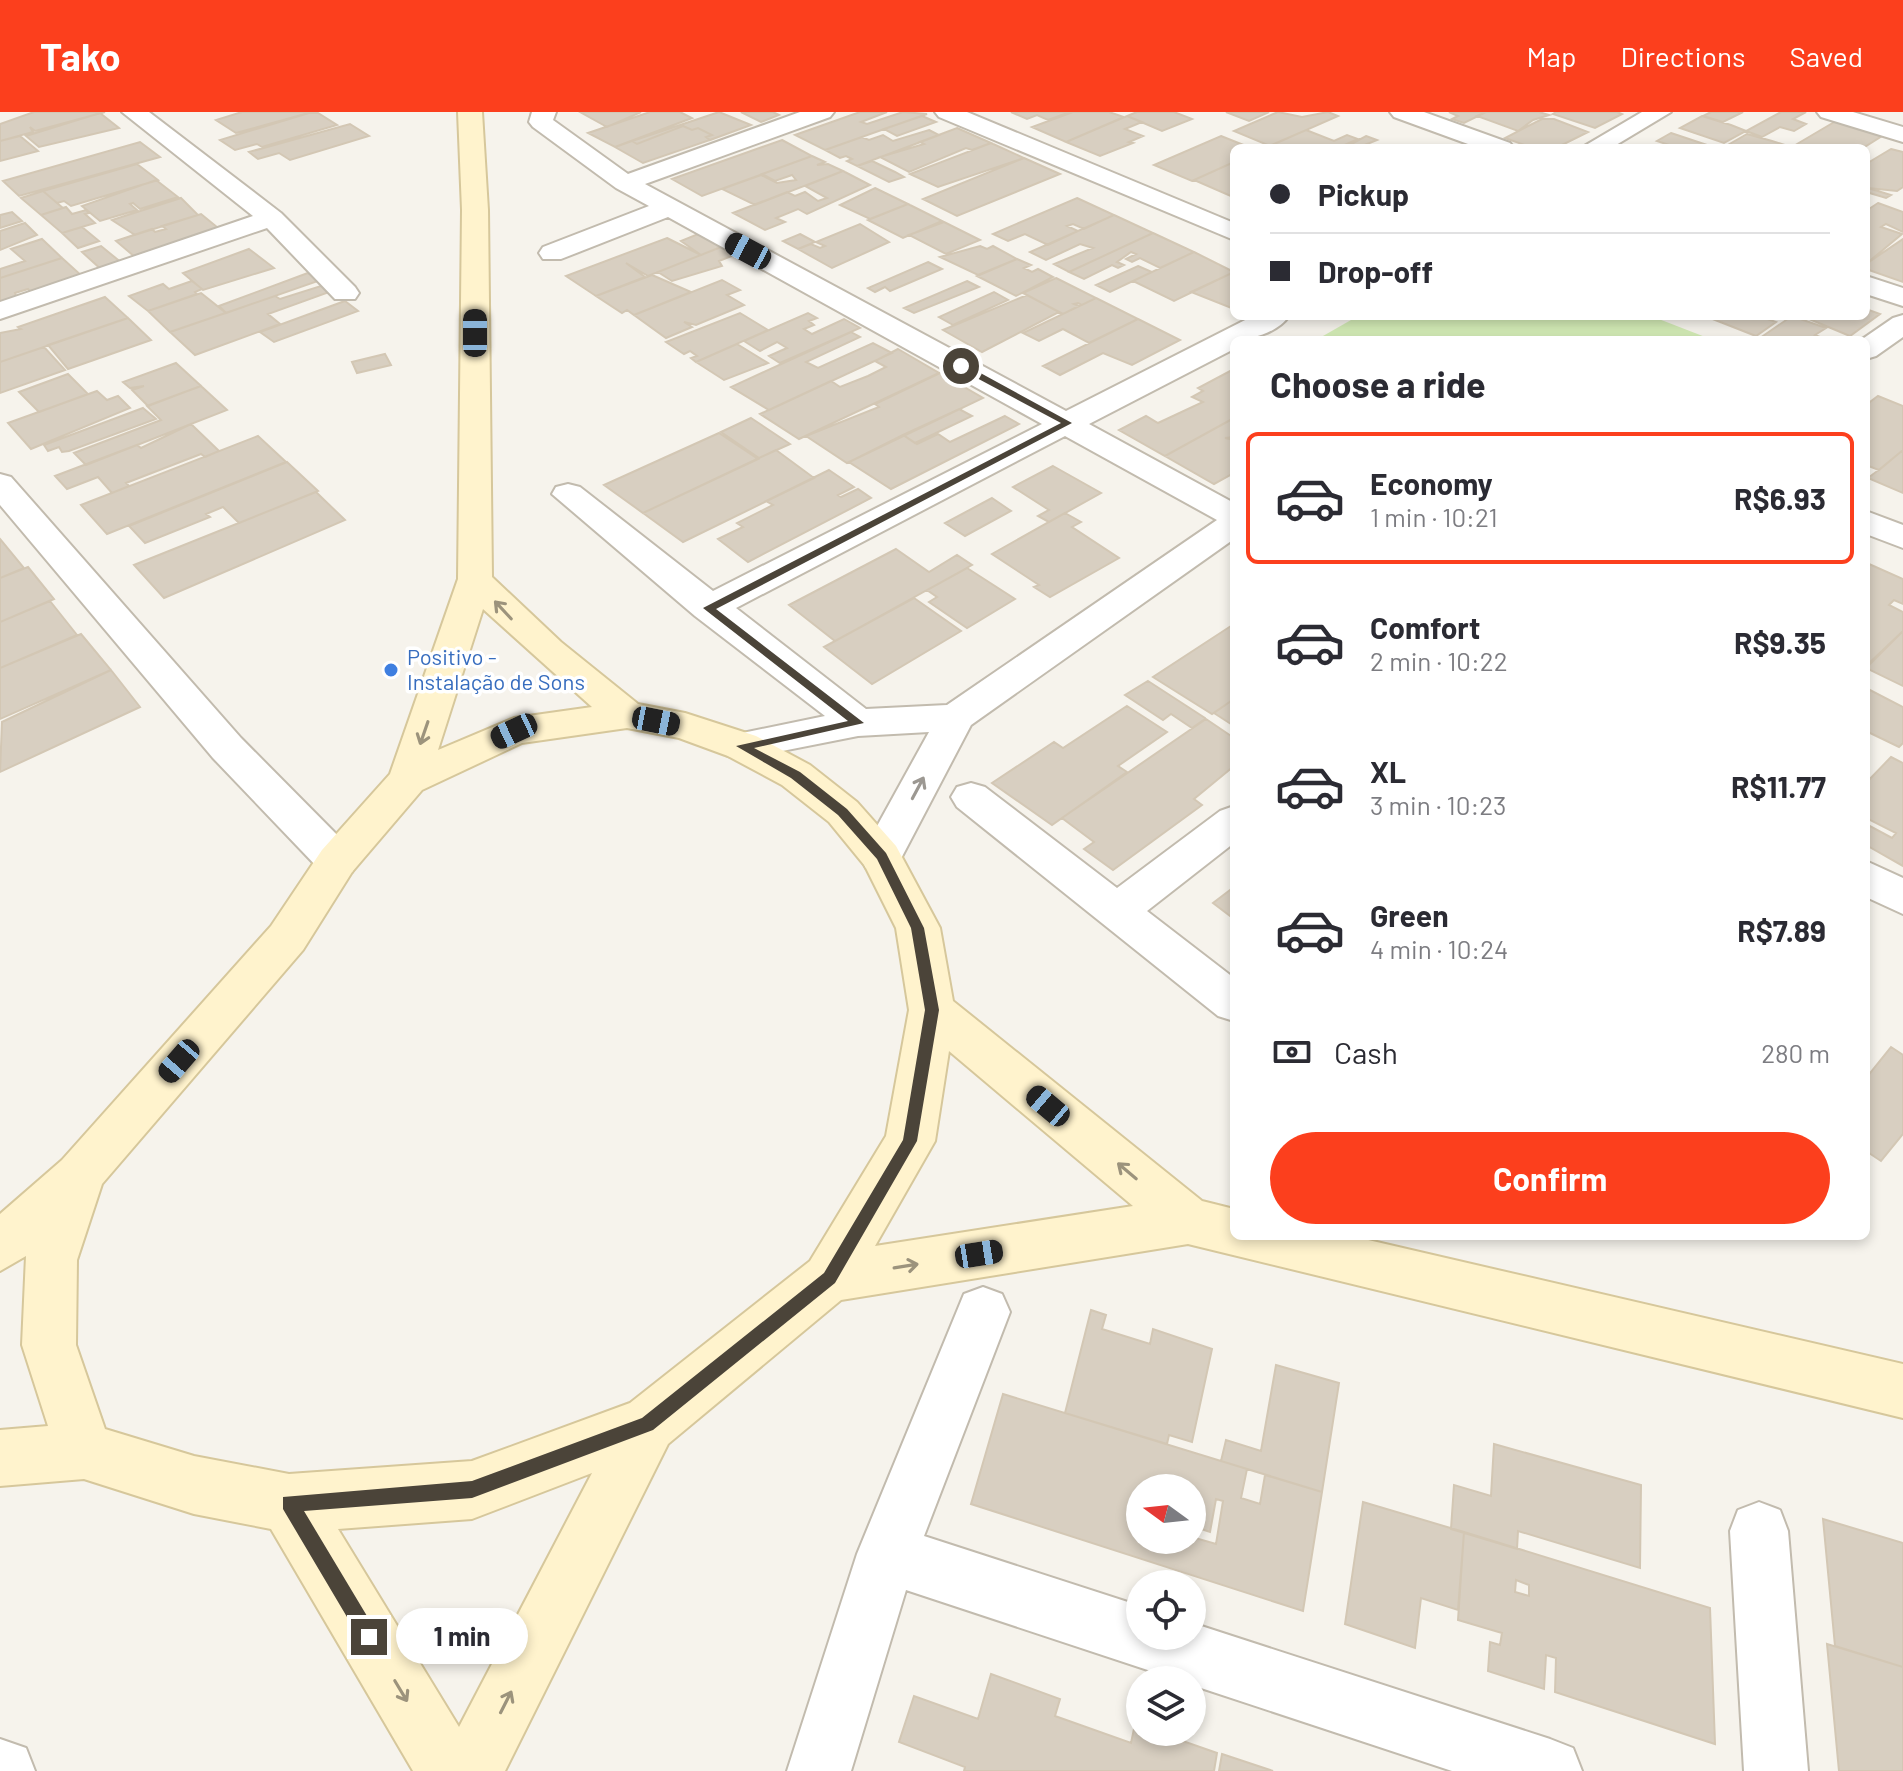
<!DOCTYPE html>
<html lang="en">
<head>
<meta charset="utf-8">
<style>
	:root { --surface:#fff; --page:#f7f7f7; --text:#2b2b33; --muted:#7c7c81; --line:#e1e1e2; --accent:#fc3f1d }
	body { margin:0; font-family:Barlow,sans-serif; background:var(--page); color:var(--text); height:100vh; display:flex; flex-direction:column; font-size:30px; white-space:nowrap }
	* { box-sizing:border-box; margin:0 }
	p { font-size:26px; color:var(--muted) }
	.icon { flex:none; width:44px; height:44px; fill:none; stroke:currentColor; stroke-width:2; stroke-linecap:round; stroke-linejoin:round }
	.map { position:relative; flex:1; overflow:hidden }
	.sheet { position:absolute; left:1230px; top:224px; width:640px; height:904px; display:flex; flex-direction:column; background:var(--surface); border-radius:12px; box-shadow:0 4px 12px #0003 }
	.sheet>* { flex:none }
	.banner { position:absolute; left:1230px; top:32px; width:640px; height:176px; border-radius:12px; box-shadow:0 4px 12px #0003; display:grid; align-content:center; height:176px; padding:0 40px; background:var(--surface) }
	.needle { width:52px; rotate:285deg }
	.controls { position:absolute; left:1126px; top:1362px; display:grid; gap:16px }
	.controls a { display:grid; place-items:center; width:80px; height:80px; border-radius:50%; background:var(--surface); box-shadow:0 4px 12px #0003; font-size:40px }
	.end { position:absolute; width:36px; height:36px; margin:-18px; border:10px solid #4b4439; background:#fff; box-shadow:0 0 0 4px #fff }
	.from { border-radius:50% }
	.bubble { position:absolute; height:56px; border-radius:28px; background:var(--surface); box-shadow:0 4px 12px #0003; font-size:26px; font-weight:700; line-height:56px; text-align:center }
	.car { position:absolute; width:24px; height:48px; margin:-24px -12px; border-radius:10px; box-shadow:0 0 6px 2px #0007; background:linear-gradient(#222 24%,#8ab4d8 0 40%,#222 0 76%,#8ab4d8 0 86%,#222 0) }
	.banner b { display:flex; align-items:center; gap:28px; height:76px; font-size:30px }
	.banner b+b { border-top:2px solid var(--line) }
	.banner i { width:20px; height:20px; background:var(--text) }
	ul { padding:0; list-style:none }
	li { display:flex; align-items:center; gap:24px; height:132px; margin:0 16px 12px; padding:0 24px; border:4px solid transparent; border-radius:12px }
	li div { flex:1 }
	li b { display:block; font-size:30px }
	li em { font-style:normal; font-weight:700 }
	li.on { border-color:var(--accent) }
	li>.icon { width:72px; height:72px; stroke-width:1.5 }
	h2 { padding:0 40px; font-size:36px; line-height:96px }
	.pay { display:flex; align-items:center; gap:20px; height:88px; padding:0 40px; font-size:30px }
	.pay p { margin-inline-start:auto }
	.cta { display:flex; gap:16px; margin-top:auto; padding:16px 40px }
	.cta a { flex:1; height:92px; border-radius:48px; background:var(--accent); color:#fff; font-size:32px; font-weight:700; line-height:92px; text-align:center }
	header { display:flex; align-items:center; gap:48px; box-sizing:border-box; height:112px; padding:0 40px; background:var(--accent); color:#fff }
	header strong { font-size:38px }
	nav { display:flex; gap:44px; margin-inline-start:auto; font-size:28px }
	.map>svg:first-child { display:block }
	.green { fill:#d2eab5 }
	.building { fill:#d8cfc1; stroke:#d3c7b4; stroke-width:2; fill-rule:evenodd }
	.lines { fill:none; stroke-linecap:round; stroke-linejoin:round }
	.street-casing { stroke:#c2bbae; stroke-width:4 }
	.secondary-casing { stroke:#d6c79b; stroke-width:4 }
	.street { fill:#fff; fill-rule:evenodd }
	.secondary { fill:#fff3cd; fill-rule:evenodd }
	.oneway { stroke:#9c937c }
	.oneway2 { stroke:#9c9892 }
	.route { fill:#4b4439 }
	.shop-dot { fill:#3f7fe0; stroke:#fff; stroke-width:3 }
	.labels { text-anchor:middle; stroke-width:7; stroke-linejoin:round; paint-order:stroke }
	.shop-label { font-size:22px; fill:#366cbe; stroke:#fff; text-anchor:start }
</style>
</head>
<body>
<header>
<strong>Tako</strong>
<nav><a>Map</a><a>Directions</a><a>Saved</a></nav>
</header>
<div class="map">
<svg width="1903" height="1659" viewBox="0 0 1903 1659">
	<rect width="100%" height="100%" fill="#f6f3ec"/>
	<path class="green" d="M1358,204H1651L1713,228H1316Z"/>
	<path class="building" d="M34,0H105L35,19L30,15L33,20L0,29V12Z
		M242,0H312L236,21L216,8Z
		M580,0H641L607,15Z
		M650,0H680L692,6L615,35L588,21Z
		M719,0L751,13L710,28L706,25L712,23L698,16L692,18L683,14L637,32L632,29Z
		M741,0H773L779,3L761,10Z
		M887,0L861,10L867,12L903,0L927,2L825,38L795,23L860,0Z
		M1011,0H1070L1048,8L1037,3L1027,7Z
		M1073,0H1109L1124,5L1066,30L1032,15Z
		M1137,0H1174L1192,7L1162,19L1127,4Z
		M1226,0H1269L1249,9Z
		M1278,0L1302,5L1328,0L1338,4L1270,34L1234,19Z
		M1449,0H1486L1464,11L1452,7L1458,4Z
		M1486,0H1539L1549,3L1533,8L1518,19L1477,4Z
		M1556,0H1617L1622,2L1595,16L1553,2Z
		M1711,0H1743L1723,10L1703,4Z
		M1806,0L1793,7L1806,12L1794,19L1780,15L1762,25L1746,19L1781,0Z
		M100,1L119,16L39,35L26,24Z
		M309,1H318L337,13L262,35L257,32L235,38L220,28Z
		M922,4L936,10L897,24L884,17Z
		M1127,4L1142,10L1125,17L1143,24L1129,30L1133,31L1100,44L1066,30Z
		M1702,4L1731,13L1746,19L1724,31L1680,16Z
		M1542,7H1554L1588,20L1556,36H1533L1505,26Z
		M1836,9L1882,24L1863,36H1806L1797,32Z
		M350,12L369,24L290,48L279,41L258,47L249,40Z
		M683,14L692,18L698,16L712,23L706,25L710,28L643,51L615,35L632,29L637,32Z
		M957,16L991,31L972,38L966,36L909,60L880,45L924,32L920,30Z
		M929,18L939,23L857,54L847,49L852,47L846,44L840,46L825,38L862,25L869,28L883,23L893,29Z
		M1306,18L1334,29L1347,23L1358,27L1338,36H1285L1274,32Z
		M1671,21L1716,36H1678L1657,29Z
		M1747,22L1772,29L1791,35L1738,36L1728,33Z
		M20,24L38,39L0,49V29Z
		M1221,24L1251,36H1234V50L1192,69L1154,53Z
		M1366,24L1377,28L1362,34L1367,36H1344Z
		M782,28L812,44L702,84L672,67Z
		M140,30L160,45L19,84L3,69Z
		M991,31L1024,46L938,75L910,62Z
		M1891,37L1903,40V75L1897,79L1868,76L1891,83L1886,86L1866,80V52Z
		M812,44L825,50L817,53L828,52L843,59L755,93L722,77L761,63L777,71L796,68L792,63L775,69L762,62Z
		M1024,46L1060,62L957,104L923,87Z
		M872,49L895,60L904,65L889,70L857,54Z
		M1234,50L1233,85L1194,68Z
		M137,52L158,68L71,94L64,89L57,91L43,79Z
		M843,59L870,73L807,102L798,97L776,106L785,110L765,118L733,101L787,80L795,84L805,80L818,89L827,86L805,74Z
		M156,68L178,85L140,97L133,91L130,92L137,98L100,109L82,94Z
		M875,76L908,92L870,107L840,93Z
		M43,79L57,91L63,96L41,103L21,86Z
		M181,86L198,103L135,123L112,108Z
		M1077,86L1114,103L1084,117L1073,112L1067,114L1078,119L1048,133L1025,122L1008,129L993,122Z
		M1878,91L1903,100V120L1886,112L1881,115L1902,122L1866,152V99Z
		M908,92L942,109L903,126L868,108Z
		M66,95L72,102L86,98L89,101L85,102L95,111L62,121L41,103Z
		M12,100L22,109L0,116V103Z
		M201,102L223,120L135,145L116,129L152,117L155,120L166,117L162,114Z
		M1114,103L1153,121L1069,160L1054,152L1093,136L1080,132L1046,148L1030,140Z
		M944,110L980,128L946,142L909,123Z
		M25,111L37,123L0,138V119Z
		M860,112L889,130L832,156L798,137L811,132L820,136L825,134L816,130Z
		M82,115L99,129L78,136L62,121Z
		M1153,121L1194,140L1160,156L1140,146L1132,150L1126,147L1136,142L1131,140L1117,150L1124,153L1118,156L1112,153L1084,167L1069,160Z
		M698,122L721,135L701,143L681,129Z
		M800,122L815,130L798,137L783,129Z
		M667,126L701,143L648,164L626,151L645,165L596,184L566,164Z
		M42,127L62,146L0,166V157L25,149L11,137Z
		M1903,127V170L1866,157V152Z
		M101,134L123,152L103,159L82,140Z
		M980,134L987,137L993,134L1017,147L978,163L940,145Z
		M721,135L734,143L719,149L722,154L672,169L658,160Z
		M249,137L274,156L203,178L183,161Z
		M1194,140L1234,160L1174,189L1133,169Z
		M62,146L83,165L32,182L28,177L15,181L17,187L0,192V166Z
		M1017,147L1031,153L1024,156L1032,160L1038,157L1053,165L1016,184L977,164Z
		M928,150L942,157L890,179L885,175L875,180L868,176Z
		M1138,154L1152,160L1110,180L1096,173Z
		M1234,160V197L1191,180Z
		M308,161L318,169L226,201L219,194Z
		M652,163L691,180L634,203L627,198L622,201L596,184Z
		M1056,166L1096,186L1082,193L1078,191L1074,192L1079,194L1063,202L1023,181Z
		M722,168L740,178L727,183L744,193L696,213L684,210L692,215L666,226L634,203Z
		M192,169L202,177L195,180L197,182L148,199L129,184L163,172L169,177Z
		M967,169L979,175L914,201L904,196Z
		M324,173L332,179L268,202L280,212L195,243L170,220L275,184L280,187Z
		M994,180L1008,188L953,213L939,205Z
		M201,181L226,201L170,220L148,199Z
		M1027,183L1059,200L982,240L943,218Z
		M105,185L128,206L0,250V221L21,217L18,215Z
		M1096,186L1138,207L1089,231L1063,217L1039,229L1023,221Z
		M345,189L358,199L274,230L260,220Z
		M1866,197L1880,202L1850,224L1802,204H1866Z
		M740,201L768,218L696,250L691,246L697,244L690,239L684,242L666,230Z
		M808,201L817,206L809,209L814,213L804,217L812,222L844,207L860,216L780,251L769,244L787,236L777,230L760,239L744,229Z
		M1705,204H1759L1776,210L1756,224Z
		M1792,204L1826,216L1815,223L1827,228L1760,226Z
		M128,206L151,228L68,257L48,233Z
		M1138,207L1180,228L1132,253L1103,241L1060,263L1043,254Z
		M851,220L860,225L806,250L818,256L873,231L892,241L769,298L731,275Z
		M737,232L768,251L724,268L696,250Z
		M44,235L65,258L0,281V250Z
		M898,237L939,261L799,327L760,302L831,269L840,275L868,264L886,255L875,249Z
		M385,242L391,253L357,261L352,250Z
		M176,251L201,274L148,294L132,278L144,274L130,276L123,270Z
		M1234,257V306L1165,344L1119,318L1146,304L1158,311L1203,290L1192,285L1203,279L1198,276Z
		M940,261L983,286L847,351L806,324L879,295L875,292Z
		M68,262L88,282L39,300L19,280Z
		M201,274L227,298L86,353L74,341L161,308L147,294Z
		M97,279L107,288L118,284L130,296L31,337L8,311Z
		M1878,284L1903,294V338L1879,358L1866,353V293Z
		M143,296L156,307L69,339L62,340L59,335L48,339L44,333Z
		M959,297L972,304L915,331L903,323Z
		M1005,304L1019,312L891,377L849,350L903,323L917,332L938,322L950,330Z
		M751,306L790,332L759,346L721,320Z
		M1234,306V325L1225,326L1234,328V361L1214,372L1165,344Z
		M191,312L219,339L205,345L201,342L126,371L129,374L112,381L98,365L67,377L55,364L137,333L141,336Z
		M719,321L758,347L643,401L604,373Z
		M258,324L286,350L107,422L81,393Z
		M776,338L814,366L683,430L643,401Z
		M1903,338V381L1868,366L1880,357Z
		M287,350L318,379L239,411L223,395L206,402L210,405L145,431L129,414Z
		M1053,354L1101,381L1049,410L1038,404L1049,398L1013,375Z
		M829,358L854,375L838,383L841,385L858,377L871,386L748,450L718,427L743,415L737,411L773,393L766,389Z
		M316,380L345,408L164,486L134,453Z
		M992,386L1011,399L965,424L945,411Z
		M1065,401L1081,410L1072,415L1119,446L1050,485L1034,475L1039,473L992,442Z
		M0,427L24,456L0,466Z
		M896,437L929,460L957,443L972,453L835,529L789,493Z
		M1869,452L1903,467V492L1894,488L1889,493L1903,500V519L1866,554V455Z
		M28,455L54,487L0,510V466Z
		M967,456L1015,487L967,516L929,490L937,485L927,478Z
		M914,486L961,519L872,572L824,535Z
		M50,489L77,523L0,556V510Z
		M1234,512V587L1212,602L1153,565Z
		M1903,519V574L1866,556Z
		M81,522L111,558L0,607V556Z
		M111,558L140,595L0,660L2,610Z
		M1148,569L1205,606V607L1192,616L1171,602L1163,608L1125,583Z
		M1866,576L1903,595V631L1899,635L1866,619Z
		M1234,587V614L1214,601Z
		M1127,594L1167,620L1118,654L1127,660L1052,713L992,671L1054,630L1063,636Z
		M1206,607L1234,626V654L1194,687L1202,693L1113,758L1084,737L1094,730L1062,706Z
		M1891,645L1903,651V754L1866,733V712L1892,726L1896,721L1866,706V671Z
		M1234,775V807L1213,791Z
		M1891,935L1903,943V1022L1881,1049L1866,1039V966Z
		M1091,1198L1106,1203L1102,1217L1150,1232L1153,1217L1212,1237L1192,1330L1169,1323L1167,1332L1065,1301Z
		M1276,1253L1339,1271L1322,1380L1221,1349L1226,1328L1261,1339Z
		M1003,1282L1247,1357L1241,1386L1260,1392L1265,1363L1322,1380L1303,1499L971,1392ZM1140,1376H1192V1414L1210,1420L1216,1387L1223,1389L1216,1432L1192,1425V1428H1140Z
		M1494,1332L1641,1373L1640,1456L1518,1419L1517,1437L1451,1417L1454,1373L1491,1384Z
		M1363,1390L1464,1420L1458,1498L1421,1486L1415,1536L1345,1512Z
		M1823,1407L1903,1431V1555L1835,1534Z
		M1464,1420L1710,1496L1715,1632L1555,1580L1556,1546L1546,1543L1544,1577L1488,1559L1490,1530L1500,1533L1502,1521L1458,1508ZM1516,1468L1529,1473V1484L1515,1480Z
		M1827,1532L1903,1555V1659H1839Z
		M991,1562L1060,1587L1055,1604L1131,1631L1135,1612L1140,1614V1620H1157L1217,1641L1214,1659H964L965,1655L899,1630L914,1584L978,1607Z
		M1222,1642L1273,1659H1219Z"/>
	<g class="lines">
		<g class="street-casing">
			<path id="street" d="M122,0H149L281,101L355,175L359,181L355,187H335L267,116L0,207V190L253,104Z
				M532,0H556L553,8L628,62L800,0H834L830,5L645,72L1066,299L1253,204H1289C1278,220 1252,228 1234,228V237L1089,312L1234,391V427L971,613L896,756L881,760L866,756L860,745L929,620L858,624L742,647L728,644L722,634L728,624L825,604L695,504L552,382L556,375L568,372L580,375L713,479L1042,312L668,105L561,147H543L539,141L543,135L649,94L616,76L533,15L529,10ZM1065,324L1217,408L947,593L866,597L736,496Z
				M935,0H967L1234,111V128L939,5Z
				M1390,0H1424L1510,31L1514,36H1479L1394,5Z
				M1642,0H1671L1611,36H1581Z
				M1817,0H1853L1903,15V30L1821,5Z
				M1866,164L1903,176V194L1866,182Z
				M1903,203V225L1876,244L1866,247V228H1861L1893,206Z
				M0,362L11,365L241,626L352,738L358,749L352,760L337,765L322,760L213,646L0,393Z
				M1866,399L1903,413V436L1866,422Z
				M971,671L985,675L1117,776L1220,699L1234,694V731L1147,799L1234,866V909L1218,904L957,695L951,685L957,675Z
				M1866,749L1903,766V802L1866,785Z
				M983,1175L1002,1182L1010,1200L924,1424L1140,1494V1524H1192V1511L1550,1627L1573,1636L1582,1659H1452L1192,1573V1568H1178L906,1478L851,1659H787L857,1442L964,1182Z
				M1759,1390L1780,1398L1788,1419L1808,1659H1744L1730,1419L1738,1398Z
				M0,1627L26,1636L35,1659H0Z"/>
		</g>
		<g class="secondary-casing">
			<path id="secondary" d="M458,0H482L488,98L492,465L561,530L638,592L685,601L756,624L810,653L857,690L896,734L940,816L953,889L1202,1089L1234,1097V1124H1351L1903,1252V1306L1188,1132L841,1188L668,1332L505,1659H413L271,1417L194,1402L84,1367L0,1374V1318L48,1314L22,1233L26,1144L0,1159V1102L62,1048L271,814L322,738L390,662L458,467L462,98ZM483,497L592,595L514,606L438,638ZM627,616L679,626L728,644L782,673L829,710L865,754L896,816L909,898L886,1024L810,1149L630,1291L472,1349L289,1362L194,1344L105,1317L76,1233L77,1148L102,1072L303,838L352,760L422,678L522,631ZM949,939L1133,1094L875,1134L935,1029ZM592,1361L459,1615L338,1417L472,1407Z"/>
		</g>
		<use href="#street" class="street"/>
		<use href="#secondary" class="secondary"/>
	</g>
	<defs><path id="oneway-shaft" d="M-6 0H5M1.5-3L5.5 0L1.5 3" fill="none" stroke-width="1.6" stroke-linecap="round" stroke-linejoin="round" transform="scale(2)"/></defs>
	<g class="oneway">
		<use href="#oneway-shaft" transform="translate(503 498) rotate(-133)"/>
		<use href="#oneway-shaft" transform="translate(424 621) rotate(109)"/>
		<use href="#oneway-shaft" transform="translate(1127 1059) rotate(-140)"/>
		<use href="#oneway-shaft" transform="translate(906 1154) rotate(-9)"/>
		<use href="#oneway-shaft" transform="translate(401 1579) rotate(59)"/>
		<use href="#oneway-shaft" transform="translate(506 1590) rotate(-63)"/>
	</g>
	<use class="oneway2" href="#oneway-shaft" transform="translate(918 676) rotate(-62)"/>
	<path class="route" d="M958,252H964L1072,311L716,497L864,611L754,636L800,660L847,697L886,741L924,816L939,898L917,1029L835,1171L653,1318L472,1386L304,1399L376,1519V1532H363L283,1397V1385L472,1369L642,1306L824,1161L903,1028L925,898L911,816L877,747L838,703L791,666L736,634L848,609L703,496L1061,311L958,256Z"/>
	<circle class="shop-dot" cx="391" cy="558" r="8"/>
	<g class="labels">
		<g class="shop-label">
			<text x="407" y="553">Positivo -<tspan x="407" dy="25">Instalação de Sons</tspan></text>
		</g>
	</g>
</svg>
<div class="controls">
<a><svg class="needle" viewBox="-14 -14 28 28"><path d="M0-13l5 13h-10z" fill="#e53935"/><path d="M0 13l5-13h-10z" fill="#7c7c81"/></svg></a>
<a><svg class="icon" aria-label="locate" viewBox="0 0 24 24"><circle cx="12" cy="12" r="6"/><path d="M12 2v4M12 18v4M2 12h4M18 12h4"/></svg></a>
<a><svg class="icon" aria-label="layers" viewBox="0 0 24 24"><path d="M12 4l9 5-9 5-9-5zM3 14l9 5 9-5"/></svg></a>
</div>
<i class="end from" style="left:961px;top:254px"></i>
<i class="end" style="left:369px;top:1525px"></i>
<div class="bubble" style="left:396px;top:1496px;width:132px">1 min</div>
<i class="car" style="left:748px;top:139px;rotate:298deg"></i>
<i class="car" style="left:475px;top:221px;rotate:0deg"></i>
<i class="car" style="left:656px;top:609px;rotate:101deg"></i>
<i class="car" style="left:514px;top:619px;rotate:245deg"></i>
<i class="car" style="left:179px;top:949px;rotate:221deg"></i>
<i class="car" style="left:1048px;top:994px;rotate:310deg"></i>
<i class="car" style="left:979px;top:1142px;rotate:81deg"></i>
<div class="banner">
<b><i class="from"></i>Pickup</b>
<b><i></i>Drop-off</b>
</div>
<section class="sheet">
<h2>Choose a ride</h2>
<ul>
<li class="on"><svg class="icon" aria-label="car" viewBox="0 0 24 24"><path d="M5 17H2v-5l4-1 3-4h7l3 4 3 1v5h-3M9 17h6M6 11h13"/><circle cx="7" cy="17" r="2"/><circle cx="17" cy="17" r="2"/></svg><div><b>Economy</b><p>1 min · 10:21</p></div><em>R$6.93</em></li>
<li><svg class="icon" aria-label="car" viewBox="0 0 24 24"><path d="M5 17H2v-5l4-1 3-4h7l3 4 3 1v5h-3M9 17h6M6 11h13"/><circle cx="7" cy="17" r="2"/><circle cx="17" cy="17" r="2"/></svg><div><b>Comfort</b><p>2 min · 10:22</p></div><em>R$9.35</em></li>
<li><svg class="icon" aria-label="car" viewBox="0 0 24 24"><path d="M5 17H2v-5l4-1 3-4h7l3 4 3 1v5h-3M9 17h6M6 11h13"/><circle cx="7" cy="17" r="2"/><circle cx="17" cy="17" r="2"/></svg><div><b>XL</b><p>3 min · 10:23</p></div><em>R$11.77</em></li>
<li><svg class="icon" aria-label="car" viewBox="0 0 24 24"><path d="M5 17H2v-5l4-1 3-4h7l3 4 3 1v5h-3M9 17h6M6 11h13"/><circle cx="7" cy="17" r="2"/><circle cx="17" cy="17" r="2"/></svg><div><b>Green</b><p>4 min · 10:24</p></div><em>R$7.89</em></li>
</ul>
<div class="pay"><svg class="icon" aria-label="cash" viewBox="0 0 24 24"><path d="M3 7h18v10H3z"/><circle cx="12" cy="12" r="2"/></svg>Cash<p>280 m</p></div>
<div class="cta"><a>Confirm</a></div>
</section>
</div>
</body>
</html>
